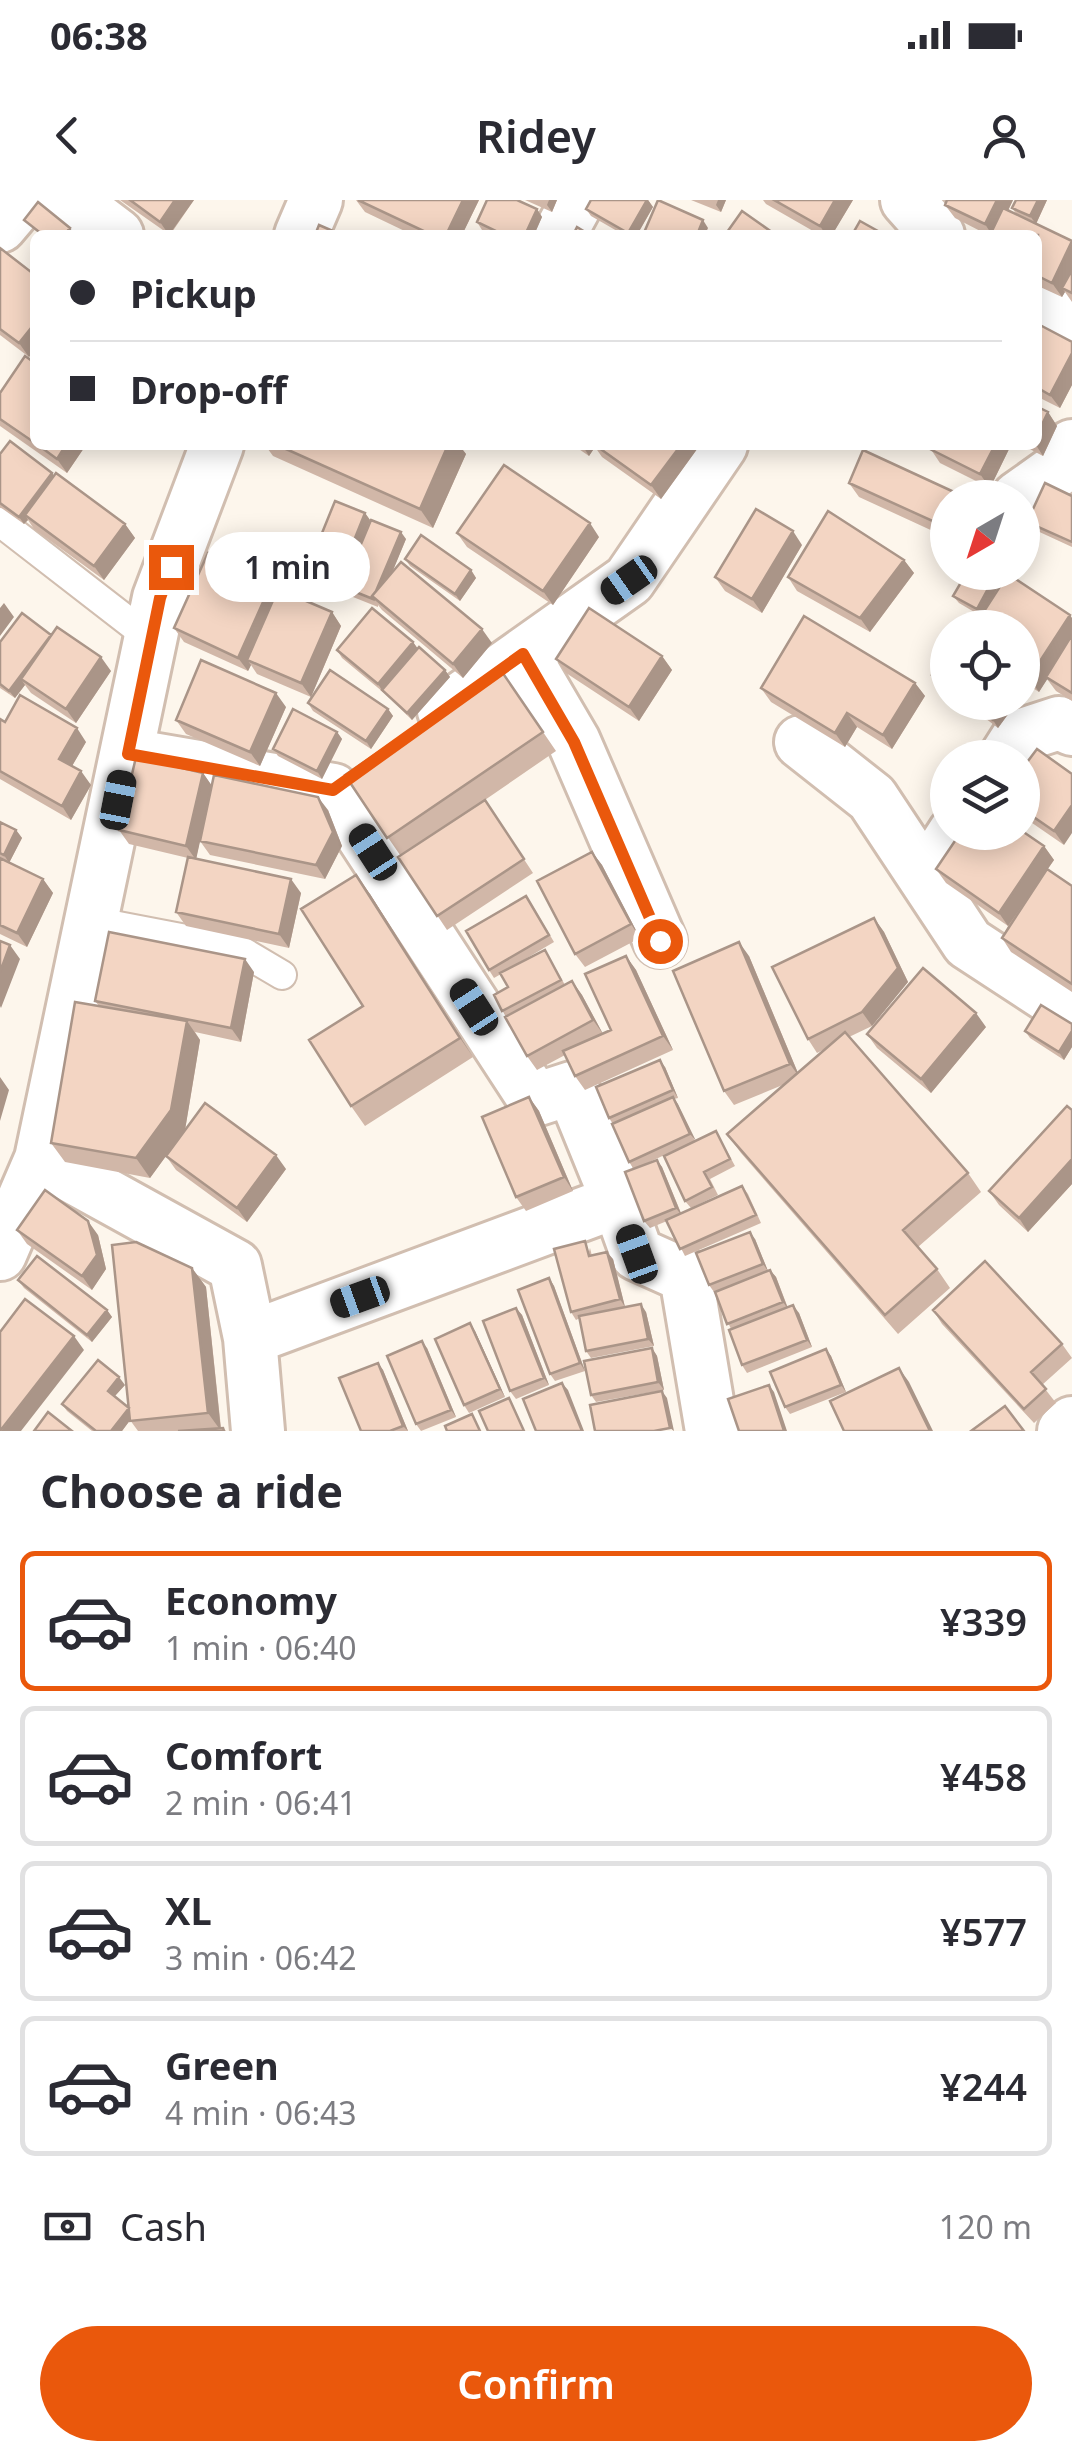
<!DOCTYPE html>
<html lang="en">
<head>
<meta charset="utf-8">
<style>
	:root { --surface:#fff; --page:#f7f7f7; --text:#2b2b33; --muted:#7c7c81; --line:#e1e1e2; --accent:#ea580c }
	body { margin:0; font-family:"Noto Sans",sans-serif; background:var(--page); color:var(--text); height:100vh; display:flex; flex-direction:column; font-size:38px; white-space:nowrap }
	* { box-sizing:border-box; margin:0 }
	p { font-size:32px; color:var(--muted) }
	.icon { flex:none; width:55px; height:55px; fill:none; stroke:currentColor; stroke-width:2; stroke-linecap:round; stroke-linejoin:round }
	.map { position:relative; height:1231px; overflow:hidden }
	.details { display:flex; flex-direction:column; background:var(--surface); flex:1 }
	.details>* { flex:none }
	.top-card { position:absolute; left:30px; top:30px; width:1012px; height:220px; border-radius:15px; box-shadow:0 5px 25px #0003; display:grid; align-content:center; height:220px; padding:0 40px; background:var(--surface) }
	.needle { width:65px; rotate:219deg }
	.tools { position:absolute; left:930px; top:280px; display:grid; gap:20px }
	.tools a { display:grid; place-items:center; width:110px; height:110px; border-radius:50%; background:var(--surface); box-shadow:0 5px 25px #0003; font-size:50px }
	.end { position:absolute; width:45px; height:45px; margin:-22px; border:12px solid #ea580c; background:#fff; box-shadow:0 0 0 5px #fff }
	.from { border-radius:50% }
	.bubble { position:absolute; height:70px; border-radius:35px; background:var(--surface); box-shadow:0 5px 25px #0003; font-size:32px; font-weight:600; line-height:70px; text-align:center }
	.car { position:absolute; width:30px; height:60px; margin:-30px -15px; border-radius:12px; box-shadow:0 0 8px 2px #0007; background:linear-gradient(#222 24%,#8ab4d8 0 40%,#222 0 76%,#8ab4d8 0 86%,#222 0) }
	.top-card b { display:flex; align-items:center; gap:35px; height:95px; font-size:38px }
	.top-card b+b { border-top:2px solid var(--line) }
	.top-card i { width:25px; height:25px; background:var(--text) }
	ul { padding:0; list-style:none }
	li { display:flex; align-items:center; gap:30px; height:140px; margin:0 20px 15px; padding:0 20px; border:5px solid var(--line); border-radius:15px }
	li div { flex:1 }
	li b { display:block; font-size:38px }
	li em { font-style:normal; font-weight:600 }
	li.selected { border-color:var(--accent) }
	li>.icon { width:90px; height:90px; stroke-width:1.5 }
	h2 { padding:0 40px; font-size:45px; line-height:120px }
	.pay { display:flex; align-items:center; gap:25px; height:110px; padding:0 40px; font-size:38px }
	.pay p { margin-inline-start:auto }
	.action { display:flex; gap:20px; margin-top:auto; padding:20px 40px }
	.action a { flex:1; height:115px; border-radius:60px; background:var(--accent); color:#fff; font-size:40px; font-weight:600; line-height:115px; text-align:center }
	.status { display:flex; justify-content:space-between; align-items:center; height:70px; padding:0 50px; background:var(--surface); direction:ltr }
	.status svg { height:28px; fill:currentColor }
	header { display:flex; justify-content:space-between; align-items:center; height:130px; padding:0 40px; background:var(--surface); font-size:45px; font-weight:600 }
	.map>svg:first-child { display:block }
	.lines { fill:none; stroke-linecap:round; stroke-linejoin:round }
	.lane-casing { stroke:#d1beb0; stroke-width:32 }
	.street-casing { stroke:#d1beb0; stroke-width:58 }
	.lane { stroke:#fff; stroke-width:28 }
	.street { stroke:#fff; stroke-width:52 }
	.wall { fill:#d1b7a8 }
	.shaded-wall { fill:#aa9588 }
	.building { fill:#f3d5c3; stroke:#aa9588; stroke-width:2.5 }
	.route { stroke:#ea580c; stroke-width:12 }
</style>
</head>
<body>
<div class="status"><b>06:38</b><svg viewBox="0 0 49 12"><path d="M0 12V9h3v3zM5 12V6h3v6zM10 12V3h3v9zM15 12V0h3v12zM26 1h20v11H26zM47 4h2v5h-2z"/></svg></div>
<header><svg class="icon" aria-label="back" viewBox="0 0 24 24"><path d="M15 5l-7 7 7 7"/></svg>Ridey<svg class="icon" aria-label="person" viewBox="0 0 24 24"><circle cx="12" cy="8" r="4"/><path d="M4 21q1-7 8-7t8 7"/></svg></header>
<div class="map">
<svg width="1072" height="1231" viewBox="0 0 1072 1231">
	<rect width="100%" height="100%" fill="#fdf6ec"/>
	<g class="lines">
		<g class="lane-casing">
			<path id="lane" d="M0,322L151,439
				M92,721L238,749L282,775"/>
		</g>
		<g class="street-casing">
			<path id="street" d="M71,0L117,35
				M907,0L938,35
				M0,26L22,0
				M301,35L316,0
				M559,35L578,0
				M1038,102L1072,121
				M217,245L159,398L41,959L235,1066L250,1138L618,1001L637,1054L686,1076L712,1231
				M1018,298L1063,266L1072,246
				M523,455L574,542L660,741
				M444,511L629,380L721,245
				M801,542L872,598L968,743L1072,811
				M128,555L333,590L535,900L572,888L618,1001
				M1005,558L1019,536L1059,523L1072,529
				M926,677L955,632
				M0,1054L41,959
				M250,1138L258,1231
				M1064,1231L1072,1223"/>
		</g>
		<use href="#lane" class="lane"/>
		<use href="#street" class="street"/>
	</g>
	<path class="wall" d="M120,0H194L170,35Z
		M356,0H479L462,35H413L365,12Z
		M525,0H557L552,12Z
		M648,0L653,7L637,35H624L591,16L586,9Z
		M691,0H726L721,12Z
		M763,0H853L832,35H820L766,4Z
		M945,0H1013L1008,11L1017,15L1012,8L1016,0H1047L1036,24L1072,41V102L1065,92L1062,97L1038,86V35H988L955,18L945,5L947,1Z
		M537,9L542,17L534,35H493L482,30L477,22Z
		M0,48L35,75V150L29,157L0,135Z
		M1038,124L1072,142V185L1060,208L1038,197Z
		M35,163V245H86L67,273L0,226V193Z
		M1048,212L1057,226L1043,256L1022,245H1038Z
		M265,245H459L466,254L433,328L273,256Z
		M573,245H700L661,299L602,257L595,247L589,256Z
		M922,245H1011L990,288L940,263L930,248Z
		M0,254L54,276L125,324L135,338L104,380L34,329L28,320L24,324L0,307Z
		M849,283L948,298V338L859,297Z
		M1072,296V347L1033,329L1027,322Z
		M365,313L370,320L406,339L392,372L492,443L463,478L382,410L378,405V407L348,395L343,388L342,390L312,378L307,370Z
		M457,333L599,337L553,405L467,347Z
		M802,345L762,413L725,391L715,377Z
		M405,359L471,370L476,378L460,401L410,366Z
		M904,360L914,373L870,432L797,391L788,377Z
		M967,372H1002L1004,376L992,398L1072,418V501L1056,491L1047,479L1039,492L1022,481V428H985L979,419L981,416L959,403L953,396Z
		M277,390L332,412L341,426L311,497L257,474L251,465L248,471L184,442L174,428Z
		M51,435L111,471L76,523L31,493L25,485L15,498L0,488V442Z
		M413,442L418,449L445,470L450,477L412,520L383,492L342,458L337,450Z
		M948,454V490L937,482L932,475Z
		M662,456L672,470L639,521L566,473L556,459Z
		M500,469L556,551L463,615L485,600L533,673L447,730L398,657L400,655L345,575Z
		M915,483L925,496L892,549L857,527L845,547L771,502L761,488Z
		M964,502H1017L998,528Z
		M308,503L388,509L393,516L371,549L313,511Z
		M286,507L260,566L186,534L176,520Z
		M0,519L5,522L86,542L72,566L91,585L71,620L0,579Z
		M337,532L342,539L322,579L278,556L273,549Z
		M1022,569L1064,645L1022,616Z
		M203,573L212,586L328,610L342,646L325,679L210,655L200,641L201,636L196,658L301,693L289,748L186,726L176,712L188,658L129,644L119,630Z
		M0,622L16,630L22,638L9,663L43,679L53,693L27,747L0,734Z
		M979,640L1044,646L1054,660L1047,670L1072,686V792L1011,752L1002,738L1008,726L946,683L936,669Z
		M592,652L602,665L640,738L585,767L575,754Z
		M370,694L473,857L365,926L351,906L363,806Z
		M531,703L554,742L512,767L545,750L565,785L572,781L582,795L603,834L611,830L626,756L636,770L673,850L585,890L575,876L565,855L537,870L527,856L494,795L508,787L501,774L494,778L489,770Z
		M874,718L884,732L908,782L872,826L849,837L968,973L981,992L918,1047L937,1069L950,1088L898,1134L741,953L727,934L785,884L734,905L724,891L749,756L798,873L825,849L817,853L808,839Z
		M254,772L241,842L195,832L200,840L185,930L150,978L65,962L51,943L99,806L95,801Z
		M1072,824V847L1064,860L1030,838L1025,831Z
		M986,827L931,893L877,848L867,834Z
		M665,867L678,898L674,899L695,941L716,931L735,966L710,979L718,995L691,1008L685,1001L673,951L641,966L657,960L662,967L681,1013L742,986L748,994L761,1023L685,1056L667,1021L650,1028L644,1021L634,969L629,962L613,924L609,918Z
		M529,897L539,911L573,991L526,1011L516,997Z
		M1072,910V984L1028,1032L999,1005L989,991Z
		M166,956L286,969L247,1022L176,970Z
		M17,1030L98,1035L106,1069L92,1090L27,1044Z
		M755,1039L768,1071L770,1070L776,1077L788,1108L799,1113L812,1147L747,1173L742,1165L731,1129L714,1092L709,1085Z
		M590,1048L592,1056L613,1059L625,1107L646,1112L654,1146L591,1158L586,1151L580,1118L576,1120L571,1112Z
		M192,1068L206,1087L221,1228H223L226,1231H138L130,1220L122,1231H92L67,1211L62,1204L125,1185L115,1196L129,1208Z
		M549,1078L554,1086L585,1171L555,1181L550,1174Z
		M18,1080L107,1110L112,1117L92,1142L24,1088Z
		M516,1108L522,1115L549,1185L516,1199L510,1191Z
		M933,1110L1062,1144L1072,1158L1042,1185L1056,1203L1034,1223L942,1124Z
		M475,1131L505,1197L469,1213L464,1205Z
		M427,1148L456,1217L421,1231L416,1224Z
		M652,1148L657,1156L664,1190L596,1202L591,1195Z
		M826,1149L831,1156L846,1192L790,1214L785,1207Z
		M378,1163L383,1170L408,1231H361Z"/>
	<path class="shaded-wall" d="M175,0H194L169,35L160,22Z
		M463,0H479L462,35H446Z
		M549,0H557L552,12L547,5Z
		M648,0L653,7L637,35H630L628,33Z
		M718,0H726L721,12L716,5Z
		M835,0H853L832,35H826L820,26Z
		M997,0H1013L996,35H992L985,24Z
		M1038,0H1047L1036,24L1030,16Z
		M537,9L542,17L534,35H525Z
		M703,20L708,28L705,35H697Z
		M70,28L75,35H64Z
		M1072,43V77L1062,88L1065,92L1062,97L1052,83Z
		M35,123V146L31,144L35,150L29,157L19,143Z
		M1072,153V185L1060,208L1050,195Z
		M1048,212L1057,226L1043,256L1036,245H1038V233Z
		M66,245H86L67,273L57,259Z
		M448,245H459L466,254L433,328L420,309Z
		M586,245H594L595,247L589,256L584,248Z
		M681,245H700L661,299L651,285Z
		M995,245H1011L990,288L980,274Z
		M52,273L57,280L25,315L28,320L24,324L19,317Z
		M365,313L370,320L342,390L337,383Z
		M590,323L599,337L553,405L543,391Z
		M1022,323L1032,337L1022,358Z
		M125,324L135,338L104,380L94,366Z
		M793,331L802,345L762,413L752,399Z
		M401,332L406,339L380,402L374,397Z
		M904,360L914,373L870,432L860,418Z
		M471,370L476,378L460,401L455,394Z
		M997,372H1002L1004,376L982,416L977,409Z
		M272,382L282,396L247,460L251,465L248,471L238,458Z
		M4,403L14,417L0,436V408Z
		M332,412L341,426L311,497L301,483Z
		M1070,415L1072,418V441L1039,492L1029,478Z
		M482,429L492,443L463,478L453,464Z
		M51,435L21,479L25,485L15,498L9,491Z
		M413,442L418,449L383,492L378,484Z
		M662,456L672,470L639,521L629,507Z
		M101,457L111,471L76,523L66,509Z
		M445,470L450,477L412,520L407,513Z
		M915,483L925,496L892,549L883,535Z
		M276,493L286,507L260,566L250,552Z
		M1006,502H1017L998,528L993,520Z
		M388,509L393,516L371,549L366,541Z
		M847,513L857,527L845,547L835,533Z
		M77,528L86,542L68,573L59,559Z
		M337,532L342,539L322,579L317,571Z
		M81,571L91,585L71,620L62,606Z
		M203,573L212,586L196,660L186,646Z
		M318,597L328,610L342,646L325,679L316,665Z
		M1072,605V633L1064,645L1054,631Z
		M16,630L22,638L9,663L4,655Z
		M1044,646L1054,660L1008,726L999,713Z
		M592,652L602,665L640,738L631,724Z
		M356,675L370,694L473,857L460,838Z
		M43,679L53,693L27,747L17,733Z
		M291,679L301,693L289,748L279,734Z
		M874,718L884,732L908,782L872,826L862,812Z
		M739,742L749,756L800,878L790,864Z
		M10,745L20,759L1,808L0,806V772Z
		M626,756L636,770L673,850L663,836Z
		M245,759L254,772L241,842L231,828Z
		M572,781L582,795L603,834L593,820Z
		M976,813L986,827L931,893L921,879Z
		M187,821L200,840L185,930L150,978L136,958Z
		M1072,831V847L1064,860L1059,852Z
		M660,860L665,867L678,898L673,890Z
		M0,877L9,890L0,921Z
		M529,897L539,911L573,991L564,977Z
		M673,897L678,904L696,941L690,934Z
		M276,955L286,969L247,1022L237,1008Z
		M1072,959V984L1028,1032L1019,1018Z
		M657,960L662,967L682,1016L676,1008Z
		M88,1021L98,1035L106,1069L92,1090L82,1076Z
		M750,1032L755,1039L768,1071L763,1064Z
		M607,1052L613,1059L625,1107L620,1099Z
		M192,1068L206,1087L221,1231L208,1213Z
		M770,1070L776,1077L788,1109L783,1102Z
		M549,1078L554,1086L585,1171L580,1163Z
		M641,1104L646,1112L654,1146L648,1139Z
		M793,1105L799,1113L812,1147L807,1140Z
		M516,1108L522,1115L549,1185L544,1178Z
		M107,1110L112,1117L92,1142L87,1135Z
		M470,1123L475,1131L505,1197L500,1189Z
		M74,1136L84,1150L21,1231H1Z
		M422,1141L427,1148L456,1217L451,1210Z
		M652,1148L657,1156L664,1190L658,1182Z
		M826,1149L831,1156L846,1192L841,1185Z
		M378,1163L383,1170L408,1231L403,1226Z
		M899,1168L909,1182L933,1231H930Z
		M119,1177L125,1185L113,1198L108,1191Z
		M562,1183L568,1190L584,1231H582Z
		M769,1185L774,1192L787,1231H784Z
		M662,1191L667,1198L674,1231L670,1228Z
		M129,1208L134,1215L122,1231H111Z"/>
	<path class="building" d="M130,0H175L160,22Z
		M358,0H463L446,35H432Z
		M487,0H517L537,9L525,35H504L477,22Z
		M591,0H647L628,33L586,9Z
		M658,0L703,20L697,35H643Z
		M774,0H835L820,26Z
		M947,0H997L985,24L945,5Z
		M1016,0H1038L1030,16L1012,8Z
		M38,2L70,28L64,35H43L24,20Z
		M1003,8L1072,41L1052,83L1038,76V35H990Z
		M742,11L776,35H725Z
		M860,21L885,35H852Z
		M319,25L342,35H315Z
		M577,27L590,35H573Z
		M0,48L35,75V123L19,143L0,129Z
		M1072,70V93L1062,88Z
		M1038,124L1072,142V153L1050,195L1038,188Z
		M25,156L35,163V243L0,219V193Z
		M1038,207L1048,212L1038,233Z
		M10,241L52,273L19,317L0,303V254Z
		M38,245H66L57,259Z
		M277,245H448L420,309Z
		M595,245H681L651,285Z
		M932,245H995L980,274L930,249Z
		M863,250L967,298H948V328L849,283Z
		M504,265L590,323L543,391L457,333Z
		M56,273L125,324L94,366L25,315Z
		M1045,283L1072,296V342L1027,322Z
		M335,301L365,313L337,383L307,370Z
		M756,309L793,331L752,399L715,377Z
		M828,311L904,360L860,418L788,377Z
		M371,320L401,332L376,391L372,396L373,399L343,387Z
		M421,335L471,370L455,394L405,359Z
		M208,353L272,382L238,458L174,428Z
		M401,362L482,429L453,464L372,396Z
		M967,372H997L977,409L953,396Z
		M1008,374L1070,415L1029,478L1022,474V428H991L979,419Z
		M278,389L332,412L301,483L247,460Z
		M372,408L413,442L378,484L337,450Z
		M589,408L662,456L629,507L556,459Z
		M22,413L51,435L9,491L0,484V442Z
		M804,416L915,483L883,535L847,513L835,533L761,488Z
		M57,427L101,457L66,509L21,479Z
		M1072,435V493L1046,477Z
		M419,447L445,470L407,513L382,490Z
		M948,454V487L932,475Z
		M201,460L276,493L250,552L176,520Z
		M500,469L543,532L387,638L345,575Z
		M330,470L388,509L366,541L308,503Z
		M20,495L77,528L59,559L81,571L62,606L0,571V519L5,522Z
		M969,502H1006L993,520Z
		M293,509L337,532L317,571L273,549Z
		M1037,549L1072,574V605L1054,631L1022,609V569Z
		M136,557L203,573L186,646L119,630Z
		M214,575L318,597L333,632L316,665L200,641Z
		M485,600L524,659L437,716L398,657Z
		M0,622L16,630L4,655L0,653Z
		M1022,631L1044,646L999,713L936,669L961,632H968L979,640L984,632H1022Z
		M592,652L631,724L575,754L537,681Z
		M188,657L291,679L279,734L176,712Z
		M0,658L43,679L17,733L0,725Z
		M1047,669L1072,686V784L1002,738Z
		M356,675L460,838L351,906L309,840L363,806L301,709Z
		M526,696L549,735L489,770L466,731Z
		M874,718L898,768L862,812L808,839L772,767Z
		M109,732L245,759L231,828L95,801Z
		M0,741L10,745L0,772Z
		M739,742L790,864L724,891L673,771Z
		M545,750L561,780L502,811L494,795L508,787L500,773Z
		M626,756L663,836L575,876L563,851L611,830L585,774Z
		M923,768L976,813L921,879L867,834Z
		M572,781L593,820L527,856L505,817Z
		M75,802L187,821L171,910L136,958L51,943Z
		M1041,805L1072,824V831L1059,852L1025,831Z
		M845,832L968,973L903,1030L937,1069L885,1115L727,934Z
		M660,860L673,890L609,918L596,887Z
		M529,897L564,977L516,997L482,917Z
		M673,897L690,934L629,962L612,924Z
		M205,903L276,955L237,1008L166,956Z
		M1067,906L1072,910V959L1019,1018L989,991Z
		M716,931L730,959L704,972L712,987L685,1001L664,956Z
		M657,960L676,1008L644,1021L625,972Z
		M742,986L756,1015L680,1049L666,1020Z
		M45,990L88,1021L97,1055L82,1076L17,1030Z
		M750,1032L763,1064L709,1085L696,1053Z
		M585,1041L589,1056L607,1052L620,1099L571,1112L554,1049Z
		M136,1042L192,1068L208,1213L130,1221L112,1045Z
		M37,1056L107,1110L87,1135L18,1080Z
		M985,1061L1062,1144L1031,1172L1046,1189L1024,1209L933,1110Z
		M770,1070L783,1102L727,1124L715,1092Z
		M549,1078L580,1163L550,1174L518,1090Z
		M25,1099L74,1136L0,1231V1132Z
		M641,1104L648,1139L586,1151L579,1116Z
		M793,1105L807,1140L742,1165L729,1130Z
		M516,1108L544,1178L510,1191L483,1121Z
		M470,1123L500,1189L464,1205L435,1139Z
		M422,1141L451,1210L416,1224L387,1156Z
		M652,1148L658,1182L591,1195L584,1161Z
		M826,1149L841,1185L785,1207L770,1172Z
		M98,1160L119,1177L108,1191L129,1208L111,1231H96L62,1204Z
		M378,1163L403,1226L390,1231H361L339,1178Z
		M899,1168L930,1231H844L830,1201Z
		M562,1183L582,1231H536L523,1199Z
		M769,1185L784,1231H739L728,1199Z
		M662,1191L670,1228L654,1231H595L590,1205Z
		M509,1198L524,1231H488L479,1211Z
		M1005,1206L1024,1231H971Z
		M48,1212L72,1231H34Z
		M472,1214L480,1231H447L445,1226Z
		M223,1228L224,1231H178Z"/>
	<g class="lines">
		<path class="route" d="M171,367L160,398L128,554L333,590L523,454L574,542L660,741"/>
	</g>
</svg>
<div class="tools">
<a><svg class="needle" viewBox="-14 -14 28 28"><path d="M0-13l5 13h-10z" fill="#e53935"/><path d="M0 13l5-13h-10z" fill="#7c7c81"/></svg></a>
<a><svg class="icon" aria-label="locate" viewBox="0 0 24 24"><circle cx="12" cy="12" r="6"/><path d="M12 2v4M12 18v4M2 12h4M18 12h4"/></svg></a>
<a><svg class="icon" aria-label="layers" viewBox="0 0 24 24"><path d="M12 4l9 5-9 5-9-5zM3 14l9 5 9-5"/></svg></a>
</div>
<i class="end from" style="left:660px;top:741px"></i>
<i class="end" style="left:171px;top:367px"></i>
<div class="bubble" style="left:205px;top:332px;width:165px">1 min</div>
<i class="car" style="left:629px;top:380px;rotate:235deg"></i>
<i class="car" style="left:118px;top:600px;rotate:11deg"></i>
<i class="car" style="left:373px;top:652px;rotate:327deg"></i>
<i class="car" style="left:474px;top:807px;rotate:327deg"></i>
<i class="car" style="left:637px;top:1054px;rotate:340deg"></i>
<i class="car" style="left:360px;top:1097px;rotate:250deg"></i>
<div class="top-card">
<b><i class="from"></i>Pickup</b>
<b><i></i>Drop-off</b>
</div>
</div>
<section class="details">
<h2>Choose a ride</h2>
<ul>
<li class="selected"><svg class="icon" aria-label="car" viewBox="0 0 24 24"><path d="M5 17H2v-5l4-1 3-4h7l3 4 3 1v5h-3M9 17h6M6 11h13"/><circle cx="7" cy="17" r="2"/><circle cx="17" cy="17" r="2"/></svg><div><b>Economy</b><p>1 min · 06:40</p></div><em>¥339</em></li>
<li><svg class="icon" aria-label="car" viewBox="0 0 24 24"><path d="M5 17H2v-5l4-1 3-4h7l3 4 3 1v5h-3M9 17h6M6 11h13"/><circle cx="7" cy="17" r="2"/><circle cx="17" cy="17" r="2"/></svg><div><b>Comfort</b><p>2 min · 06:41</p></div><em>¥458</em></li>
<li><svg class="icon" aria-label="car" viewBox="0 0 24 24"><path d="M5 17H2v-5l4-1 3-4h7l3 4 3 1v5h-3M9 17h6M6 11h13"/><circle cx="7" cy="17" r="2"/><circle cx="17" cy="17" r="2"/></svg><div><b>XL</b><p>3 min · 06:42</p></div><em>¥577</em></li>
<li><svg class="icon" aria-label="car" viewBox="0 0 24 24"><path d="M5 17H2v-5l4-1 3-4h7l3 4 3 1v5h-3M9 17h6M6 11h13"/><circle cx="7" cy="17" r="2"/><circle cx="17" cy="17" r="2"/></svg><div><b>Green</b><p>4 min · 06:43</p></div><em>¥244</em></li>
</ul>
<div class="pay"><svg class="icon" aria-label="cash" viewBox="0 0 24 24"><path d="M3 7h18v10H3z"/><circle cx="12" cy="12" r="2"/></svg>Cash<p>120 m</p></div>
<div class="action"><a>Confirm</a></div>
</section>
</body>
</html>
